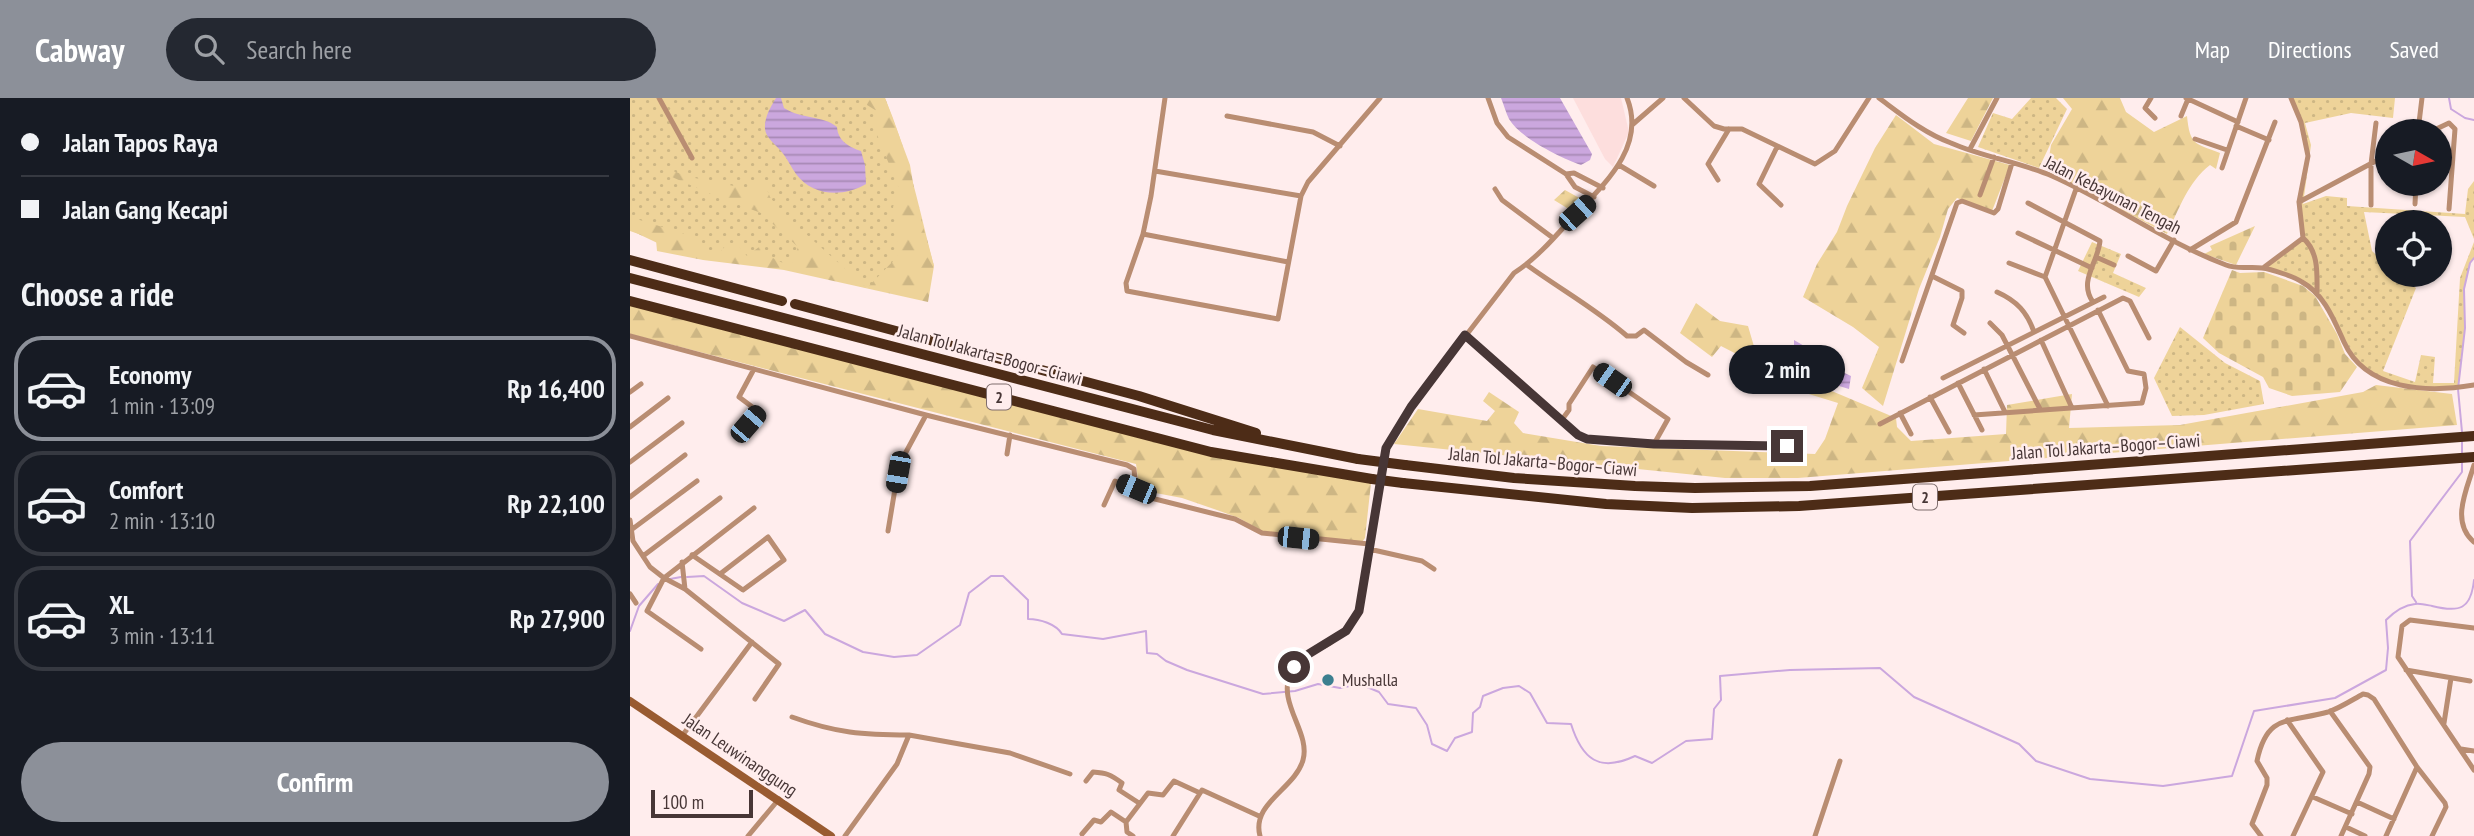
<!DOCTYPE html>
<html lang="en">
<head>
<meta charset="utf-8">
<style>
	:root { --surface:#171b24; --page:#242831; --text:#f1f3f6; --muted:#9ea1a6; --line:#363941; --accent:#8c9099 }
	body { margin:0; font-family:"PT Sans Narrow",sans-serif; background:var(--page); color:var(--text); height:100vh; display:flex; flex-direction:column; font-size:26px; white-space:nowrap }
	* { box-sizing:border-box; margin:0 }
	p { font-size:23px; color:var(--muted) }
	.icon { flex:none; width:38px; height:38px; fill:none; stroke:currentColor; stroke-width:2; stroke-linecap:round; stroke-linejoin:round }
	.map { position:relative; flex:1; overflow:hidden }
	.panel { display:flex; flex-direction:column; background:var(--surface); width:630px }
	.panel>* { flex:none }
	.guide { display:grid; align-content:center; height:154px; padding:0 21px; background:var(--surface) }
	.needle { width:46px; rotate:99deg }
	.tools { position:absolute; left:1745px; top:21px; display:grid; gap:14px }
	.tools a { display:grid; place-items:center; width:77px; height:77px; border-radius:50%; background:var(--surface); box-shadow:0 2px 5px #0004; font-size:35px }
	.scale { position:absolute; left:21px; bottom:18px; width:102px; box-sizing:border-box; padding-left:7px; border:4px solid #473636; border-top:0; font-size:19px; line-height:24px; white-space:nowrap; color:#473636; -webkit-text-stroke:5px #ffeded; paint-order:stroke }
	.end { position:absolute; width:32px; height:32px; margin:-16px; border:9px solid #473636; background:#fff; box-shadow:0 0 0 4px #fff }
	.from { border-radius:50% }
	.bubble { position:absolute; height:49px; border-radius:24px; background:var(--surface); box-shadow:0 2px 5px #0004; font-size:23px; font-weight:700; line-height:49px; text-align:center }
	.car { position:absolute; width:21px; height:42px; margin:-21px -10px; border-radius:9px; box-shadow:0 0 5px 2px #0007; background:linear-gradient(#222 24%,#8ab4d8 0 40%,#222 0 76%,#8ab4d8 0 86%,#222 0) }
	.guide b { display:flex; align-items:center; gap:24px; height:66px; font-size:26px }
	.guide b+b { border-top:2px solid var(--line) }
	.guide i { width:18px; height:18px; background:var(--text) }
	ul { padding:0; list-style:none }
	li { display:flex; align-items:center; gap:21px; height:105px; margin:0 14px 10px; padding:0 7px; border:4px solid var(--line); border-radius:28px }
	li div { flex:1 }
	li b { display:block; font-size:26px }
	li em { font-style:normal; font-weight:700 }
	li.active { border-color:var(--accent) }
	li>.icon { width:63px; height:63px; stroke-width:1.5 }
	h2 { padding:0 21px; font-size:32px; line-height:84px }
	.cta { display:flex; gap:14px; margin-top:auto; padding:14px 21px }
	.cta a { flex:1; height:80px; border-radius:42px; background:var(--accent); color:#fff; font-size:28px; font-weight:700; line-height:80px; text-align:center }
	header { display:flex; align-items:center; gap:42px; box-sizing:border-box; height:98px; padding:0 35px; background:var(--accent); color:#fff }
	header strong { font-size:33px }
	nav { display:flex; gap:38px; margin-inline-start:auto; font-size:24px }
	.search { width:490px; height:63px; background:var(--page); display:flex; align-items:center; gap:18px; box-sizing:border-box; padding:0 24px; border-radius:38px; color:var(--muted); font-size:26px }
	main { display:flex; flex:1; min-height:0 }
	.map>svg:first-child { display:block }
	.built { fill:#fddedd }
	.grass { fill:url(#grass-dots) }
	.forest { fill:url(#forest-firs) }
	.cemetery { fill:url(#cemetery-stones) }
	.water { fill:url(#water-rules) }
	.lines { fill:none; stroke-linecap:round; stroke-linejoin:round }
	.stream { stroke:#cba7de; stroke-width:2 }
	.street { stroke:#b98d72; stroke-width:5 }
	.secondary { stroke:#995b31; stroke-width:8 }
	.highway { stroke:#4d2c17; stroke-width:10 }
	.highway-bridge { stroke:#4d2c17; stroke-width:10 }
	.route { stroke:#473636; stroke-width:9 }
	.poi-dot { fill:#3c7f8f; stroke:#ffeded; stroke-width:2.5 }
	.labels { text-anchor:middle; stroke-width:5; stroke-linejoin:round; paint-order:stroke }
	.shield { fill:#ffeded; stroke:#7e6d6d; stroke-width:2 }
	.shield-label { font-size:16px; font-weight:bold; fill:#473636 }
	.street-label { font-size:18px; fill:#473636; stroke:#ffeded }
	.poi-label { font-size:18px; fill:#473636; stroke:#ffeded; text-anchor:start }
</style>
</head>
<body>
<header>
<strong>Cabway</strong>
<div class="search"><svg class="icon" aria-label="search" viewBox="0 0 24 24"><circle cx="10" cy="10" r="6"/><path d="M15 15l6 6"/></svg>Search here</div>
<nav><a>Map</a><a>Directions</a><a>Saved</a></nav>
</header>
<main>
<section class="panel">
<div class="guide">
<b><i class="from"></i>Jalan Tapos Raya</b>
<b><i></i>Jalan Gang Kecapi</b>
</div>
<h2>Choose a ride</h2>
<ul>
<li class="active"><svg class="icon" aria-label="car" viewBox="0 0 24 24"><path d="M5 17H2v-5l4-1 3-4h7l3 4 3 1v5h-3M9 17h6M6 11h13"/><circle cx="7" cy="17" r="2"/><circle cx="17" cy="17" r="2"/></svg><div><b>Economy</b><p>1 min · 13:09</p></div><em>Rp 16,400</em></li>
<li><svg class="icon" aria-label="car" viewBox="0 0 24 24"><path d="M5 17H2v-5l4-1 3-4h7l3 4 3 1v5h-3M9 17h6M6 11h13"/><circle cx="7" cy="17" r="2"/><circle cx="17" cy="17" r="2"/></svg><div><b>Comfort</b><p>2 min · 13:10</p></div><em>Rp 22,100</em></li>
<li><svg class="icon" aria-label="car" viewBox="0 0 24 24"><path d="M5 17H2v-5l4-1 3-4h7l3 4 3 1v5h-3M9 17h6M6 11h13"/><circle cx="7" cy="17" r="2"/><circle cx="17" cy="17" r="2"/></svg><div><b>XL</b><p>3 min · 13:11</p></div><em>Rp 27,900</em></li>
</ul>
<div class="cta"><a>Confirm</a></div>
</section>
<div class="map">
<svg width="1844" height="738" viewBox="0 0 1844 738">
	<defs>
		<pattern id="grass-dots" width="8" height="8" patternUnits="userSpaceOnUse" patternTransform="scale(1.75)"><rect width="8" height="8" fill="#eed399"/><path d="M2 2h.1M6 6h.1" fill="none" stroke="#cdb684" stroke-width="1.8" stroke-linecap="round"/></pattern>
		<pattern id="forest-firs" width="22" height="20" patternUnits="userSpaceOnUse" patternTransform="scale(1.75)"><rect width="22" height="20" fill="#eed399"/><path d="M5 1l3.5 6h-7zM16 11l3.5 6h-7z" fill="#cdb684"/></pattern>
		<pattern id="cemetery-stones" width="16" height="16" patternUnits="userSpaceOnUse" patternTransform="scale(1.75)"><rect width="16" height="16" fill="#eed399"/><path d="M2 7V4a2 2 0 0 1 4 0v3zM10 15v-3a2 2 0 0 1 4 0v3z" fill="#cdb684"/></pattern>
		<pattern id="water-rules" width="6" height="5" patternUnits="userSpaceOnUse" patternTransform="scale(1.75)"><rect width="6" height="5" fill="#cba7de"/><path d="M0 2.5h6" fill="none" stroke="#a789b5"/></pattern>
	</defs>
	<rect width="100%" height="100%" fill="#ffeded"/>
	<path class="built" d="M943,0H991L999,34L983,69L975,61Z"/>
	<path class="grass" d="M0,0H255C278,54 289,111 304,168L237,190L128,163L40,151L0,132Z
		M1401,0H1426L1437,11L1409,70L1348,49L1363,15L1382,21Z
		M1661,0H1765L1763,20L1721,15L1675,25L1681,47L1673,106L1696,98L1717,100V108L1835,116L1838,91L1844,83V141L1835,119L1734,114L1742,153L1757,167V177H1768L1786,190L1753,273L1785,284L1791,257L1805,259L1803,285H1824L1830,180L1844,144V160L1840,165L1834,191L1835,230L1828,291L1772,289L1746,279L1728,265L1698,211L1672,183L1633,170L1673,140L1669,104L1678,58L1674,36Z
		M1462,144L1491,156L1483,175L1516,190L1509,199L1448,173Z
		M1550,229L1595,265L1630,283L1634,306L1574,317L1542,318L1524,280Z"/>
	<path class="forest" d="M235,0H255L280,67L286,103L304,168L298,204L154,172L73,162L27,153L26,142L0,133V119L55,136L73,154L89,155L98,145L108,147L117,158L129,149L139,158L161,169L168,149L131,115L83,97L42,79L40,72L60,79L114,90L134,84L140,99L151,114L237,190L268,158V132L263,109L270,93L241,22L250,15L237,7Z
		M1338,0H1363L1341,43L1316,35Z
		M1433,0H1490L1496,14L1524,34L1557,18C1560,48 1565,45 1590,55L1586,71L1580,67C1558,84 1549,111 1537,136L1417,72L1421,47L1442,11Z
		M1266,17L1304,46L1380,67L1362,113L1327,100L1318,111L1310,139L1289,191L1253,308L1232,290L1249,249L1223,229L1173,199L1187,166L1207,134L1217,108L1245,50Z
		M0,203L581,354L741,385L735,440L732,444L633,434L609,420L584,411L552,400L515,393L508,381L506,366L0,236Z
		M1066,205L1090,223L1118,228L1128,262L1266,320L1267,329L1281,343L1376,336L1377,307L1442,296L1439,330L1550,327L1733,294L1746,287L1822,296L1827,327L1168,380H1095L764,346L788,311L857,323L865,313L853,303L859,294L889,314L884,325L893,335L971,348L1185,356L1195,341L1208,305L1156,289L1148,296L1117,280L1120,263L1091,248L1082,259L1050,235Z"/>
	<path class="cemetery" d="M935,92L953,102L945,115L924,102Z
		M1625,128L1606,167L1574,156L1582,152L1580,148Z
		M1602,172L1610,175L1634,174L1673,188L1685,198L1707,236L1715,256L1727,269L1710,294L1662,298L1639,290L1633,279L1589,255L1573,240Z"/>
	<path class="water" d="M146,0H151L154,10C173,22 193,17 207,29C208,43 219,49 231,53L235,67L236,86C214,99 183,99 166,76C161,69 157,60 151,53C145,46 136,40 135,31C134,20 141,8 146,0Z
		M871,0H930L962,56L960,62L951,67C931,60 890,40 879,21C876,15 874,7 871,0Z
		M1164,242L1193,259V265L1221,278L1219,291L1156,272L1164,264Z"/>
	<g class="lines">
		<path class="stream" d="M1819,0L1821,11L1835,20L1844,22
			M1832,334L1828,291L1835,230L1834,191L1840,165L1844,160
			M1832,355V343
			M57,479L74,478L112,505L154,523L175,512L195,536L233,554L264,559L287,557L330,527L339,495L361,478H373L398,502V521C410,521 426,526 432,536L473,541L516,533L517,555L527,556L536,563L557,572L633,596L665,593L688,586L710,590L730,586L749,594L758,606L786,610L797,627L802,646L817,653L825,640L842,634L843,615L850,609L853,598L873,590L889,588L900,595L917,625L941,626C952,661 969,675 1005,658L1022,665L1056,643L1082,641L1084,611L1091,602L1090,578L1160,572L1250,570L1284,599L1389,646L1406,663L1460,681L1533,688L1602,678L1624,613L1705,600L1756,572L1758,550L1756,522C1764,514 1774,507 1785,506C1790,505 1797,507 1802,508C1830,515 1841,511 1844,482
			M40,481L51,479
			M1786,504L1782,498L1780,443L1832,374V364
			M0,533L9,508L28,486"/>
		<path class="street" d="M29,0L62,60
			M535,0L521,98L513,136L496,185L497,193L648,221L671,98L678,84L750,0
			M858,0L867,25L878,39L936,76L945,89L964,99
			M1054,0L1084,28L1094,31H1112L1185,66L1205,53L1239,0
			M1249,0C1272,17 1294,35 1321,45C1353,59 1389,64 1422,78C1481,104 1535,144 1596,167C1609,172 1619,168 1632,170C1641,171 1665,179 1672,184C1694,196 1704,222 1714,244C1736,293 1798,295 1844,287
			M1521,0L1515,10L1525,20
			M1556,0L1608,24
			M1661,0L1671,24L1678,58L1669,104L1673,140C1689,154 1687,176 1687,196
			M597,18L683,34L710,48
			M1551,18L1558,1
			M1002,27L1033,0
			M1606,28L1639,42
			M1788,33L1792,0
			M1802,33L1819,25L1825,31L1819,111
			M1565,41L1597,52
			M1147,49L1129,86L1151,107
			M1340,51L1367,0
			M989,67L1024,88
			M1592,70L1616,0
			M525,73L671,98
			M936,76L944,75L973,90
			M1088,82L1078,66L1099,31
			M865,91L872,102L923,140
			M1446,91L1415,179L1478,308
			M1350,97L1364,59
			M1669,104L1757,57
			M1398,105L1470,143C1468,165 1448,183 1463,204
			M1785,106L1786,86
			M1741,107V66L1746,25
			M1388,135L1462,170
			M513,136L658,164
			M1560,152L1606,124L1645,24
			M1498,158L1526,173L1544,142
			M1466,159L1484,167
			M1379,165L1415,179
			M897,167C930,191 966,211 997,238H1006L1014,232L1056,264L1078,277
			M1633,170L1673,140
			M1302,178L1332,193V200L1323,227L1334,235
			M1367,194C1387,203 1397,214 1404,234
			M1360,225L1372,237L1410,311
			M835,237L948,337L966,343L1024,346L1157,348
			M0,238L296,317L497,367L504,371L506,391L517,399L605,421L632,435L739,446
			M1411,242L1442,310
			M1272,263L1327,105L1332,103L1364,115L1368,111L1382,65
			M1354,271L1375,314
			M1313,280L1474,199
			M1328,285L1352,332
			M0,294L11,286
			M1300,299L1319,334
			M1270,315L1281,336
			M1344,317L1512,305L1516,290L1514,276L1498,273L1468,212
			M931,323L939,312V306L963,269L1038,321L1024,346
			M1250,326L1493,200L1500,203L1519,240
			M0,329L38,300
			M108,338L129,314L109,299L124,271
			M377,356L380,337
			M0,364L52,325
			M1844,367C1837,391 1820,424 1844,444
			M0,399L55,357
			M474,407L485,383L506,391
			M0,422L3,443L20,469L34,480L55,491L149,566L125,601
			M1,432L67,383
			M258,433L269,367L296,317
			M739,451L792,463L804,471
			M62,457L113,492L154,462L138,439L90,476
			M13,458L90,400
			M52,464L55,491
			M0,496L6,505
			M1844,530L1780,522L1772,528L1768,559L1844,672
			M71,551L17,513L34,480L124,410
			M1776,572L1840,583
			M1700,613L1740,669L1739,676L1711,738
			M162,619C206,635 233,637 279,637
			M1657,622L1693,674L1663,738
			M1814,625L1821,580
			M52,638L122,544
			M1831,651L1844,653
			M456,683L463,674C476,675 480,676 492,685L489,692L509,705
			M1683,699L1722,716
			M1727,704L1764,721
			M496,724L518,695L533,697L544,683L570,695
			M1716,729L1735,738
			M452,736L464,722L471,724L481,714L496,724L497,734L503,738
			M118,738L149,701
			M215,738L267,666L279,637L380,655L440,676
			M543,738L572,692L629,718
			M630,738C621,705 665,691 673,662C681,634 646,605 661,573C669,557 686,553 700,545C713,536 721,527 729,513L756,350L781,309L884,175C907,160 924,140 942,120C972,88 1017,50 997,0
			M1185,738L1210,663
			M1631,738L1622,726L1637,687V680L1627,663C1637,615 1659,625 1698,614C1710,610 1722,602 1733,596L1738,597L1744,601L1787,669L1815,705L1816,709L1802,738
			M1756,738L1787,669"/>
		<path class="secondary" d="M0,603L201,738"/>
		<path class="highway" d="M0,162L152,203
			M0,180L583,332L728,361
			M0,203L581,354L742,381
			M165,206L509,298L626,335
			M775,367L884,380L1005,388L1065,390L1180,388L1844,338
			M773,385L976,406L1062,410L1169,408L1844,359"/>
		<path class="highway-bridge" d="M728,361L775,367
			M742,381L773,385"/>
	</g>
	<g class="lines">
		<path class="route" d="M664,569L672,560L716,533L729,513L756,350L781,309L835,237L948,337L957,341L1024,346L1157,348"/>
	</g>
	<circle class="poi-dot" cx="698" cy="582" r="7"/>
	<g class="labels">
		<g class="shield">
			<rect x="357" y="286.5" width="24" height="25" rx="5"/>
			<rect x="1283" y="386.5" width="24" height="25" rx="5"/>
		</g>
		<g class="shield-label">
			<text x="369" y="305">2</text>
			<text x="1295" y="405">2</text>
		</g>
		<g class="street-label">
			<text transform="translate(1483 97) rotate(27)" y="6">Jalan Kebayunan Tengah</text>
			<text transform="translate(360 257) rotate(15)" y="6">Jalan Tol Jakarta–Bogor–Ciawi</text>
			<text transform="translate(1476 349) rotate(-4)" y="6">Jalan Tol Jakarta–Bogor–Ciawi</text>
			<text transform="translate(913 364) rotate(5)" y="6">Jalan Tol Jakarta–Bogor–Ciawi</text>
			<text transform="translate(110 657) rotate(34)" y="6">Jalan Leuwinanggung</text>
		</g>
		<g class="poi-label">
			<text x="712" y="588">Mushalla</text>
		</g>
	</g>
</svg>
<div class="tools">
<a><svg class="needle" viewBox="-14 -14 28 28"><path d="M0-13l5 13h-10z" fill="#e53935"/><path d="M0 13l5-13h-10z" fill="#9ea1a6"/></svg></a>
<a><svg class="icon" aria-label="locate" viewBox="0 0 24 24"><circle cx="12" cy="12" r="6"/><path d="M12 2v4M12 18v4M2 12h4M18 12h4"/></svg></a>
</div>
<div class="scale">100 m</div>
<i class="end from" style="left:664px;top:569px"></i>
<i class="end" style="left:1157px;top:348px"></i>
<div class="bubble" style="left:1099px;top:247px;width:116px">2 min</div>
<i class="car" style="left:947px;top:115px;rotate:48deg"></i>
<i class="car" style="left:982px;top:282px;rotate:305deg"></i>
<i class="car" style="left:118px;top:326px;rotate:41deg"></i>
<i class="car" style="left:268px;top:374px;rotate:190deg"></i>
<i class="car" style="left:506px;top:391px;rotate:293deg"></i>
<i class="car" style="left:668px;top:440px;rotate:96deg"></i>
</div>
</main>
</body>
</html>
